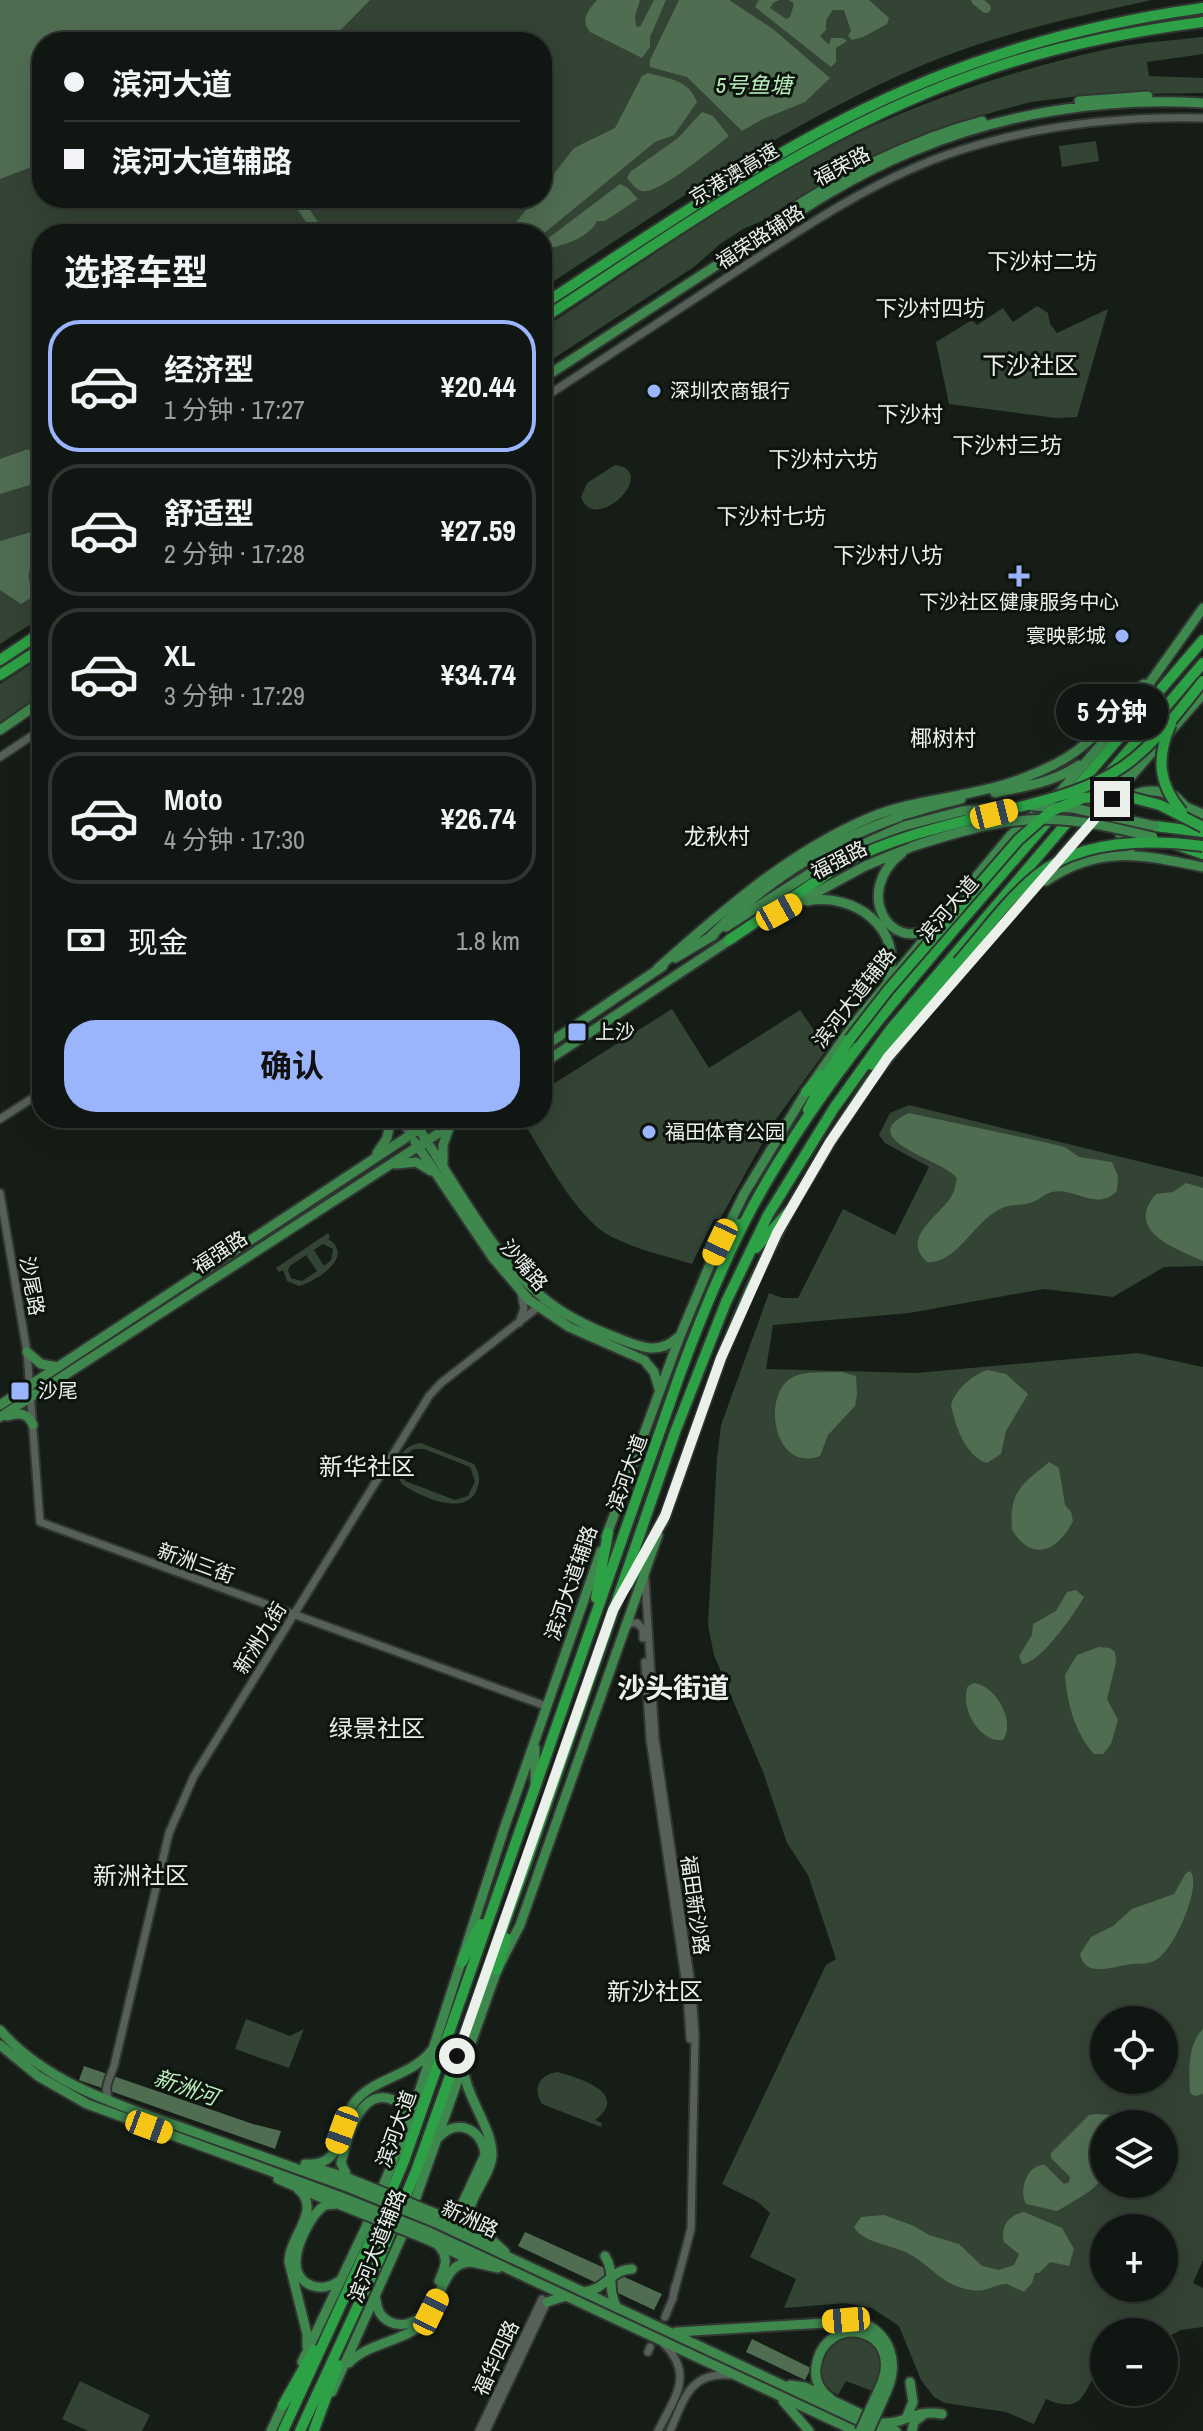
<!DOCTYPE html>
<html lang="zh">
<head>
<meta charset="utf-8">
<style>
	:root { --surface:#101611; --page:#1e231f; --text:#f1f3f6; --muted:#9c9f9f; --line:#303531; --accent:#9bb5fd }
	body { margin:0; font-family:"Archivo Narrow","Noto Sans SC",sans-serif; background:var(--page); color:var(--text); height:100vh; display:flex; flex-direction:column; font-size:30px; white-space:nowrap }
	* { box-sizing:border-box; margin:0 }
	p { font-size:26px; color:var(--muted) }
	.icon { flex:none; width:44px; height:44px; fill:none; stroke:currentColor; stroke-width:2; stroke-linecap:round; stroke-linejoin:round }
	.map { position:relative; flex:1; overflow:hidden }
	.sheet { position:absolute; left:32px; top:224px; width:520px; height:904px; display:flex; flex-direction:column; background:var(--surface); border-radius:32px; box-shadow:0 8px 32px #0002,0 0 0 2px var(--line) }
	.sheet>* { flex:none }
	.banner { position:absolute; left:32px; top:32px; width:520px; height:176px; border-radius:32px; box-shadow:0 8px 32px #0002,0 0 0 2px var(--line); display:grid; align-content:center; height:176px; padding:0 32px; background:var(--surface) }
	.buttons { position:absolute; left:1090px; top:2006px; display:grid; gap:16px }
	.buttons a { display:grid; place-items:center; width:88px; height:88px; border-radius:50%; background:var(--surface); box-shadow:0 8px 32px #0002,0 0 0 2px var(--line); font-size:40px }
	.end { position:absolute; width:36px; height:36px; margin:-18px; border:10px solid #ebf0eb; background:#111; box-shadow:0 0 0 4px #111 }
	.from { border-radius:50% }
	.bubble { position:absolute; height:56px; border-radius:28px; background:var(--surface); box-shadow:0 8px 32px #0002,0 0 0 2px var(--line); font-size:26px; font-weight:700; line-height:56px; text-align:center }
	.car { position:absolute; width:24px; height:48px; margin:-24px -12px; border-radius:10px; box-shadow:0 0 6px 2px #0007; background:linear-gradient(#f5c518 24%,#345 0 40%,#f5c518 0 76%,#345 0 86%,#f5c518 0) }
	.banner b { display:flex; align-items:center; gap:28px; height:76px; font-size:30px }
	.banner b+b { border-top:2px solid var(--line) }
	.banner i { width:20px; height:20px; background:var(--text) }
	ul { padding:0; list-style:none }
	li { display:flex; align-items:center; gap:24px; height:132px; margin:0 16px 12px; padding:0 16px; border:4px solid var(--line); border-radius:32px }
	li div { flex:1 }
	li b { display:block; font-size:30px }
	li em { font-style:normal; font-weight:700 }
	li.on { border-color:var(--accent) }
	li>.icon { width:72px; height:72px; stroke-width:1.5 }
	h2 { padding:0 32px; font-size:36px; line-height:96px }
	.pay { display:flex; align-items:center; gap:20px; height:88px; padding:0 32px; font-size:30px }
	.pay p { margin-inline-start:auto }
	.button { display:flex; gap:16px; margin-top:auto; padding:16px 32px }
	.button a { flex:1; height:92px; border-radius:32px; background:var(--accent); color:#111; font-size:32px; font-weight:700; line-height:92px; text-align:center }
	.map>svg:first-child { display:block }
	.green { fill:#334334; fill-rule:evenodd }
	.water { fill:#506d52 }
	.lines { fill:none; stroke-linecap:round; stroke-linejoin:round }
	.river { stroke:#506d52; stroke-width:10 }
	.minor-casing { stroke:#313632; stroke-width:11 }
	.major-casing { stroke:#313632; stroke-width:13 }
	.highway-casing { stroke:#313632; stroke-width:14 }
	.minor { stroke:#576058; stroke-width:7 }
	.major { stroke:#3e874d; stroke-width:9 }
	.highway { stroke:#2da145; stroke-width:10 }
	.major-bridge-casing { stroke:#313632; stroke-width:13; stroke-linecap:butt }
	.highway-bridge-casing { stroke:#313632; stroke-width:14; stroke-linecap:butt }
	.major-bridge { stroke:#3e874d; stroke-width:9 }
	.highway-bridge { stroke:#2da145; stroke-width:10 }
	.route { stroke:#ebf0eb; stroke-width:10 }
	.poi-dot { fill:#9bb5fd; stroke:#0d140e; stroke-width:3 }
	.labels { text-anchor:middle; stroke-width:6; stroke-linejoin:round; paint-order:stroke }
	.street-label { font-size:20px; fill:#ebf0eb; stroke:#0d140e }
	.poi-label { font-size:20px; fill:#ebf0eb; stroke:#0d140e; text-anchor:start }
	.water-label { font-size:22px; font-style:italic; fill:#bbefbe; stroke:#0d140e }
	.neighbourhood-label { font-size:22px; fill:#ebf0eb; stroke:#0d140e }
	.quarter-label { font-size:24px; fill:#ebf0eb; stroke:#0d140e }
	.district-label { font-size:28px; font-weight:bold; fill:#ebf0eb; stroke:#0d140e }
</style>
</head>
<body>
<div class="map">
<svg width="1203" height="2431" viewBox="0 0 1203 2431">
	<rect width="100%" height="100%" fill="#161d17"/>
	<path class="green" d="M0,0H1152C1073,17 993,35 918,67C784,125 664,209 542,289V234H42V617L0,644ZM42,42H542V198H42Z
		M1203,37V54L1147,62L1149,76L1203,78V93L1087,95L1031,102L968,119L911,140L824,182L764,220L743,229L720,244L694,267L542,366V329C635,268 727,201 825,149C910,104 1024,66 1118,47C1146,42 1175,40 1203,37Z
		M1096,141L1099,161L1062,167L1059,146Z
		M1037,306L1048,313L1050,324L1057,333L1108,309L1077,417L1056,418L949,404L936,342L972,320L977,325L1003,308L1013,322Z
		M615,465C661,471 594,536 581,497L587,483Z
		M42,657V694L0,723V684Z
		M672,1009L709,1068L800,1010L827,1049L774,1122L720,1219H714L692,1264C665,1256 635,1249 610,1236C575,1217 543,1153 521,1118H542V1091Z
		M909,1105L1203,1177V1266L1164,1267L1113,1297L1044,1289L909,1313L773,1325L766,1369L916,1373L1138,1353L1203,1367V2260L1193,2283L1203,2288V2327L1181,2330L1164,2339V2332H1104V2369C1080,2382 1091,2418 1046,2399L1034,2424L1006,2412L945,2403L934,2397L921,2380L899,2326L872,2308L846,2303L784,2308L796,2279L750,2257L770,2213L758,2202L722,2184L826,1965L836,1959L808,1875L787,1843L763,1772L714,1655L708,1625L717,1459L721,1425L769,1293L782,1298H798L843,1209L895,1235L929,1167L885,1143L879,1135L890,1113ZM1104,2020H1164V2080H1104ZM1104,2124H1164V2184H1104ZM1104,2228H1164V2288H1104Z
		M328,1233L330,1237L328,1239C356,1256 317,1281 299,1286L287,1281L283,1270L279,1272L276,1268ZM323,1244L333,1249L331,1260L324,1266L314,1250L306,1255L317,1271L302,1281L291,1278L288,1270L291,1265Z
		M421,1443L474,1464C479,1472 481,1479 477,1489C467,1518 420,1497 402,1484C391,1467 400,1445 421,1443ZM414,1449H424L470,1467L475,1481L468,1496L455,1500L405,1481C398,1469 402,1456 414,1449Z
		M246,2019L290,2036L304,2029L289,2068L235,2049Z
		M558,2072C578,2078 631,2093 595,2120L602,2123L601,2127L542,2104C532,2089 539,2074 558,2072Z
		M854,2336L873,2345L884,2362L875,2392L846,2381L838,2395C806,2377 821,2339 854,2336Z
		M80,2381L150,2415L142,2431H88L62,2419Z"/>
	<path class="water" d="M0,0H370L329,42H42V163L0,179Z
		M597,0H640L635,16L636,26L640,27L654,0H666L650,37V47L642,58L590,32C580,19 588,11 597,0Z
		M679,0H729L773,29L830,78L805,102L763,119L742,131L687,77L650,67V60Z
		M759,0H780L774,2L770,8L786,19L790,17L794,4L789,0H869L889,18L887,24L863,37L852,40L848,36L851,31L844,10H833L826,20V30L820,36L829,45L831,38H843L847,41L836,48V62L831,67L755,7Z
		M648,73C669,79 688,79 697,102L674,135L655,142L542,235L532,229L530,234H507L535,198H542V189L574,148L615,128L642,76Z
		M702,112L713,116L729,136C711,150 667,187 647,191C638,193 632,184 627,178L630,172L678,138Z
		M620,184L628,188L638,199L605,221H597C589,237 566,245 549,248L542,258V243Z
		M28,449C42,460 42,481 42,498H38L30,485L0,494V459Z
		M42,529V564L31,566C26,578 29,585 39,593L21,604L0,590V541Z
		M909,1113L1048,1143L1065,1147L1079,1157L1112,1162L1118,1176L1117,1191C1097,1212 1074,1187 1052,1192C1044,1194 1038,1201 1030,1203C1022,1206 1013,1204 1005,1207C976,1216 958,1265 927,1262C900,1238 939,1216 951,1197C955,1191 955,1185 957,1178C944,1160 851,1139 909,1113Z
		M1186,1183L1203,1188V1261C1178,1249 1123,1232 1156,1194L1173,1192Z
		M988,1370L1006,1374L1028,1394L1006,1431L1001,1454L987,1463C965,1456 955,1425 951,1405C956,1389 972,1375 988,1370Z
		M842,1372L856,1376L857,1394L855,1406L828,1435L820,1456C774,1474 760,1394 793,1377C806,1370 828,1373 842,1372Z
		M1049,1462L1059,1468L1065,1505L1071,1512L1073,1521C1058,1551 1033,1563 1012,1530C1009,1490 1022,1485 1049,1462Z
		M1076,1590L1084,1597C1075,1613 1040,1664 1022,1664L1019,1656L1032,1635L1033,1624L1056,1611L1067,1592Z
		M1099,1647L1110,1648L1115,1652L1116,1662L1107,1699L1118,1720L1111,1744L1103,1754H1094C1075,1733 1067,1703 1065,1675L1077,1655Z
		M974,1683C996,1686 1016,1721 1003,1740C979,1743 959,1706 968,1686Z
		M1190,1871C1203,1883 1175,1949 1156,1960C1147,1965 1141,1963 1132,1964C1114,1966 1085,1979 1080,1954L1091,1937L1113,1926L1132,1909L1174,1894L1186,1873Z
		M1203,2029V2094L1195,2096L1190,2093C1189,2073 1187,2044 1203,2029Z
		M84,2066L253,2124L281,2131L275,2149L79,2080Z
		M1097,2114L1113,2115L1121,2124H1104C1104,2185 1111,2180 1057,2211L1026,2204C1018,2190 1028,2163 1045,2165L1064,2184L1069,2182L1070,2177L1051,2158V2153L1089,2115Z
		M1024,2212L1062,2228L1074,2249L1069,2266L1050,2262L1039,2273H1035L1032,2283L1024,2292L1007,2284C994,2284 986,2293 971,2290C939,2285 931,2263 903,2251C888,2245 861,2241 854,2227L861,2217L884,2215L914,2226L929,2235L959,2244L982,2266L999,2270L1014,2265L1019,2254L1004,2242C1000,2226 1009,2215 1024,2212Z
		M525,2232L662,2294L654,2310L518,2246Z
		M752,2339L811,2368L805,2380L746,2352Z"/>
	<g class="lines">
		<path class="river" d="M976,0L986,8
			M296,198L320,234"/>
		<g class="minor-casing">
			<path id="minor" d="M542,399C608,355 674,312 740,269C806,226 871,182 946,155C1029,126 1116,116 1203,118
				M0,757L42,729
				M400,1118L410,1135
				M412,1118L419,1129
				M0,1119L42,1092
				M0,1193L27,1352L40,1522L546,1706
				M519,1323L524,1308L521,1293
				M645,1578L655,1739L692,1991L695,2036L691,2229L675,2289
				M626,1627L630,1623H637L643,1629V1638
				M645,1662L650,1739L687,1992L690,2039
				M110,2101C102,2089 110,2078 114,2066L169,1833L194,1776L429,1396L441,1383L542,1304
				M665,2317L673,2298L675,2286
				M648,2352L650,2347
				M479,2431L542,2299
				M486,2431L547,2302
				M658,2431C674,2398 695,2375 664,2344
				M670,2431C684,2400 689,2372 730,2375"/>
		</g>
		<g class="major-casing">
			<path id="major" d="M1079,101L1148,96
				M776,219C841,176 907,141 982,121
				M542,379C608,336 674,293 740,250C796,213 851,176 913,151C1004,113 1105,97 1203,103
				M0,730L42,701
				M995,793C1025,786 1053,783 1079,765
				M1175,796L1186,807L1203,814
				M1091,798L1137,764
				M1131,848C1095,817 1133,777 1172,796
				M902,853C853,891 889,953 931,928
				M1046,881C1100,844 1144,855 1203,867
				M807,901C853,892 905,928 888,979
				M768,919L865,866L911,847
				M726,927L840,854L904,826
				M709,938C781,866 861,822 961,799
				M675,958L714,935
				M657,969C721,912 789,852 869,818C916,798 968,798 1015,781C1038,773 1067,760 1085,744C1106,726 1124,703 1144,684
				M542,1048L663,966
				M542,1064L734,937
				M419,1129C454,1182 491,1253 539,1294C562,1315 591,1328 620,1339C640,1347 659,1355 677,1338
				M415,1142L493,1258L529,1300L569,1327L644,1360L654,1372L659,1389
				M377,1153L387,1138L391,1118
				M396,1164L416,1162L431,1171
				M443,1164V1145L449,1128
				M27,1352L41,1364L58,1367
				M0,1405L436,1118
				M7,1416C19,1412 28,1413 33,1425
				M0,1417L462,1118
				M663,1522L721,1358L751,1287L789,1211L830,1142L870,1081L917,1021L1203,694
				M606,1537L680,1336L713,1257L744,1194L806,1092L853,1025L1011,835L1060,792L1129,712L1203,608
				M535,1784V1747
				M0,2030C48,2085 122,2106 189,2130C241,2149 293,2167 345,2186
				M0,2045L38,2076L87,2104L341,2197
				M464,2071C467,2099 493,2129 492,2156C490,2181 455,2209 475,2232
				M305,2164C346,2167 336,2127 354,2103C371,2079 412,2076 431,2051
				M313,2167L348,2178
				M348,2178L341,2163C349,2132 363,2075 405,2107L408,2121
				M278,2179L334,2203
				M298,2189C323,2210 289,2236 289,2262L307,2334V2347
				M338,2204L325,2205C311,2214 296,2245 296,2262C296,2286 322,2294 339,2281
				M412,2209L497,1970L520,1925L658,1535
				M437,2214L450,2215L460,2209L485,2155C483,2130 458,2117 439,2137
				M442,2216L491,2239L505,2252
				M434,2222L881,2431
				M429,2232L855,2431
				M426,2239L476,2263L498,2268
				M438,2245C450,2258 445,2267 439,2281
				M605,2256C616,2274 606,2287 617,2308
				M583,2292C605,2291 611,2269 632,2269
				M376,2299C377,2322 399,2331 418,2319
				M547,2302L566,2296
				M676,2332L859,2321C891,2333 900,2363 886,2393
				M302,2362L366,2227L409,2123L505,1826L601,1551
				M349,2363C368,2342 409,2341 426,2320C441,2301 444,2256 476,2263
				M790,2385L805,2387L896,2431
				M332,2392L406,2227
				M831,2399C820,2391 814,2381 816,2367C824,2310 909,2327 879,2389
				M783,2401L809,2431
				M907,2416L913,2402L910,2382
				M883,2423C907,2424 912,2409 942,2414
				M271,2431L285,2401
				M912,2431L914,2422L923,2415"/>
		</g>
		<g class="highway-casing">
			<path id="highway" d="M542,305C642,240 740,172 846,118C957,61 1080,25 1203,8
				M542,319C680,229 816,131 973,75C1047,48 1126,32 1203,22
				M0,660L42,632
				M0,675L42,648
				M1072,793L1203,640
				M1155,826L1203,832
				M1177,845L1203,854
				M729,940L842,864
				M872,1065L958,962
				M806,1092L821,1075
				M808,1110L823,1081L850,1039
				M756,1248L789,1211
				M713,1257L739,1224
				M628,1584L665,1516
				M596,1598L608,1533
				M462,1962L481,1924
				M497,1970L506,1938
				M283,2405L314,2350
				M314,2430L338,2365
				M283,2431L372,2237L404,2161L680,1374C701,1317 724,1260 753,1206C832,1061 947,939 1054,814
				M300,2431L379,2260L416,2171L528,1858L675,1432L726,1302L768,1215L834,1108L890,1030L1203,663"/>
		</g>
		<use href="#minor" class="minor"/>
		<use href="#major" class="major"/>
		<use href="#highway" class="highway"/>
		<g class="major-bridge-casing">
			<path id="major-bridge" d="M1032,806L1073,808L1155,826
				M904,826L962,811L1009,807
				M911,847C960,831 1010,816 1062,820C1093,822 1123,830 1153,837
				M348,2178L437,2214
				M345,2186L434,2222
				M341,2197L429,2232
				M338,2204L426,2239
				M860,2431L879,2389
				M869,2431L886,2393"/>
		</g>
		<g class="highway-bridge-casing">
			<path id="highway-bridge" d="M1171,724C1156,757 1158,784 1182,812
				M842,864C893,837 948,825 1004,811C1046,800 1088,791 1124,766C1155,744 1179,711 1203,681
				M958,962C983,934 1007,899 1037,875C1082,839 1148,839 1203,846
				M850,1039L888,990L1018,840L1051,811L1083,798L1122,795L1160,805L1203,827"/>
		</g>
		<use href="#major-bridge" class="major-bridge"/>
		<use href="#highway-bridge" class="highway-bridge"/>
	</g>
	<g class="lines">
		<path class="route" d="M457,2056L613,1610L665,1516L721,1358L777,1233L830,1142L888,1057L1112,799"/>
	</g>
	<g class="poi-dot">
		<circle cx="654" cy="391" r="8"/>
		<path d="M1015 564h8v8h8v8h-8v8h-8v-8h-8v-8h8z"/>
		<circle cx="1122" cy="636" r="8"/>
		<rect x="567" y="1022" width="20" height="20" rx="4"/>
		<circle cx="649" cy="1132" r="8"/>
		<rect x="10" y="1381" width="20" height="20" rx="4"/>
	</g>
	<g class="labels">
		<g class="street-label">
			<text transform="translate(842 166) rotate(-28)" y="7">福荣路</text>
			<text transform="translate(734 174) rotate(-31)" y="7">京港澳高速</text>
			<text transform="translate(760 237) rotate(-33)" y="7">福荣路辅路</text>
			<text transform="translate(839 860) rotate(-27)" y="7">福强路</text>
			<text transform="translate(948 909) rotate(-49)" y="7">滨河大道</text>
			<text transform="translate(854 998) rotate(-52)" y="7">滨河大道辅路</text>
			<text transform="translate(220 1252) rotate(-33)" y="7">福强路</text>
			<text transform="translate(524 1265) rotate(49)" y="7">沙嘴路</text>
			<text transform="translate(32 1286) rotate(80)" y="7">沙尾路</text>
			<text transform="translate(627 1473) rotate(-70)" y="7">滨河大道</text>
			<text transform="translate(196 1563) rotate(20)" y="7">新洲三街</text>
			<text transform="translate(571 1583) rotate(-71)" y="7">滨河大道辅路</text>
			<text transform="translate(260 1638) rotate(-58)" y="7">新洲九街</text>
			<text transform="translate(695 1905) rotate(82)" y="7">福田新沙路</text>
			<text transform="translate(396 2129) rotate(-70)" y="7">滨河大道</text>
			<text transform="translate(470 2219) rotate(25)" y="7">新洲路</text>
			<text transform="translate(377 2246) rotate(-68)" y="7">滨河大道辅路</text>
			<text transform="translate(496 2358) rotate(-65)" y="7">福华四路</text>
		</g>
		<g class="poi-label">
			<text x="670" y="398">深圳农商银行</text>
			<text x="1019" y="609" text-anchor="middle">下沙社区健康服务中心</text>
			<text x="1106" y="643" text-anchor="end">寰映影城</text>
			<text x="595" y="1039">上沙</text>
			<text x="665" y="1139">福田体育公园</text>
			<text x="38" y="1398">沙尾</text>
		</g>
		<g class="water-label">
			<text x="754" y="93">5号鱼塘</text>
			<text transform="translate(186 2087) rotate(19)" y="8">新洲河</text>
		</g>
		<g class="neighbourhood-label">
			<text x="1042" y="269">下沙村二坊</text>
			<text x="930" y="316">下沙村四坊</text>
			<text x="910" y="422">下沙村</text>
			<text x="1007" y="453">下沙村三坊</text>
			<text x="823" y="467">下沙村六坊</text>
			<text x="771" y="524">下沙村七坊</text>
			<text x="888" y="563">下沙村八坊</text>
			<text x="943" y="746">椰树村</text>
			<text x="717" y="844">龙秋村</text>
		</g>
		<g class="quarter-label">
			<text x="1030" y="374">下沙社区</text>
			<text x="367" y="1475">新华社区</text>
			<text x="377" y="1737">绿景社区</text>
			<text x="141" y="1884">新洲社区</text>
			<text x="655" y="2000">新沙社区</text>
		</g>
		<g class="district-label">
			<text x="673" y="1698">沙头街道</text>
		</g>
	</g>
</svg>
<div class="buttons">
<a><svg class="icon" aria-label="locate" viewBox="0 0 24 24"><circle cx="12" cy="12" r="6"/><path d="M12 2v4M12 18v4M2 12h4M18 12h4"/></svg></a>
<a><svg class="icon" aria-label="layers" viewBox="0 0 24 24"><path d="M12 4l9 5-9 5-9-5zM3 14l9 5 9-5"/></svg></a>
<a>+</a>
<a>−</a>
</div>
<i class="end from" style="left:457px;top:2056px"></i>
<i class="end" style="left:1112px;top:799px"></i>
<div class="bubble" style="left:1056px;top:684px;width:112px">5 分钟</div>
<i class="car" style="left:994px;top:814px;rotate:76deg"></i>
<i class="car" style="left:779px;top:912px;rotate:61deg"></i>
<i class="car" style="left:720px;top:1242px;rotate:205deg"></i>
<i class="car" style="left:149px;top:2127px;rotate:110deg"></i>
<i class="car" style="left:342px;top:2130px;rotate:200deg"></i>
<i class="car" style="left:431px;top:2312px;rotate:26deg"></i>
<i class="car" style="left:846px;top:2320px;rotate:265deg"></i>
<div class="banner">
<b><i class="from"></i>滨河大道</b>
<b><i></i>滨河大道辅路</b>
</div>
<section class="sheet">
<h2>选择车型</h2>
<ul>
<li class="on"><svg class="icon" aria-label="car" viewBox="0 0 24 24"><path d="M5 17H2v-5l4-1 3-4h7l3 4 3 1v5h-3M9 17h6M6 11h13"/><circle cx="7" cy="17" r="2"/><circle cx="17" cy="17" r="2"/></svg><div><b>经济型</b><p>1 分钟 · 17:27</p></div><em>¥20.44</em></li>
<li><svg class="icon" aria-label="car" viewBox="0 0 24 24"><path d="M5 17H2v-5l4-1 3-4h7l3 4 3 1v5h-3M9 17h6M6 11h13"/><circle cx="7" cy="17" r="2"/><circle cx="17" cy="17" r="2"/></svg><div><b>舒适型</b><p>2 分钟 · 17:28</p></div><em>¥27.59</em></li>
<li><svg class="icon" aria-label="car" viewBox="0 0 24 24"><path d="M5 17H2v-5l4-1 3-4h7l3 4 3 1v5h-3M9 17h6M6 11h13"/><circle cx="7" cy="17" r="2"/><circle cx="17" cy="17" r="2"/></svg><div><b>XL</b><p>3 分钟 · 17:29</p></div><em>¥34.74</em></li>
<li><svg class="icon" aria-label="car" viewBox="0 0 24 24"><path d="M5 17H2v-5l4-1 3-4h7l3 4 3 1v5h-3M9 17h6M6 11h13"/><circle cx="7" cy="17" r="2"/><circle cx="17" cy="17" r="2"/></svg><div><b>Moto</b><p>4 分钟 · 17:30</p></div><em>¥26.74</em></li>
</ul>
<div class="pay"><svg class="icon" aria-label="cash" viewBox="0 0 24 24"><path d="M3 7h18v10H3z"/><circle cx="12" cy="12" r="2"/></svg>现金<p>1.8 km</p></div>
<div class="button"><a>确认</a></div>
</section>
</div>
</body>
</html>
